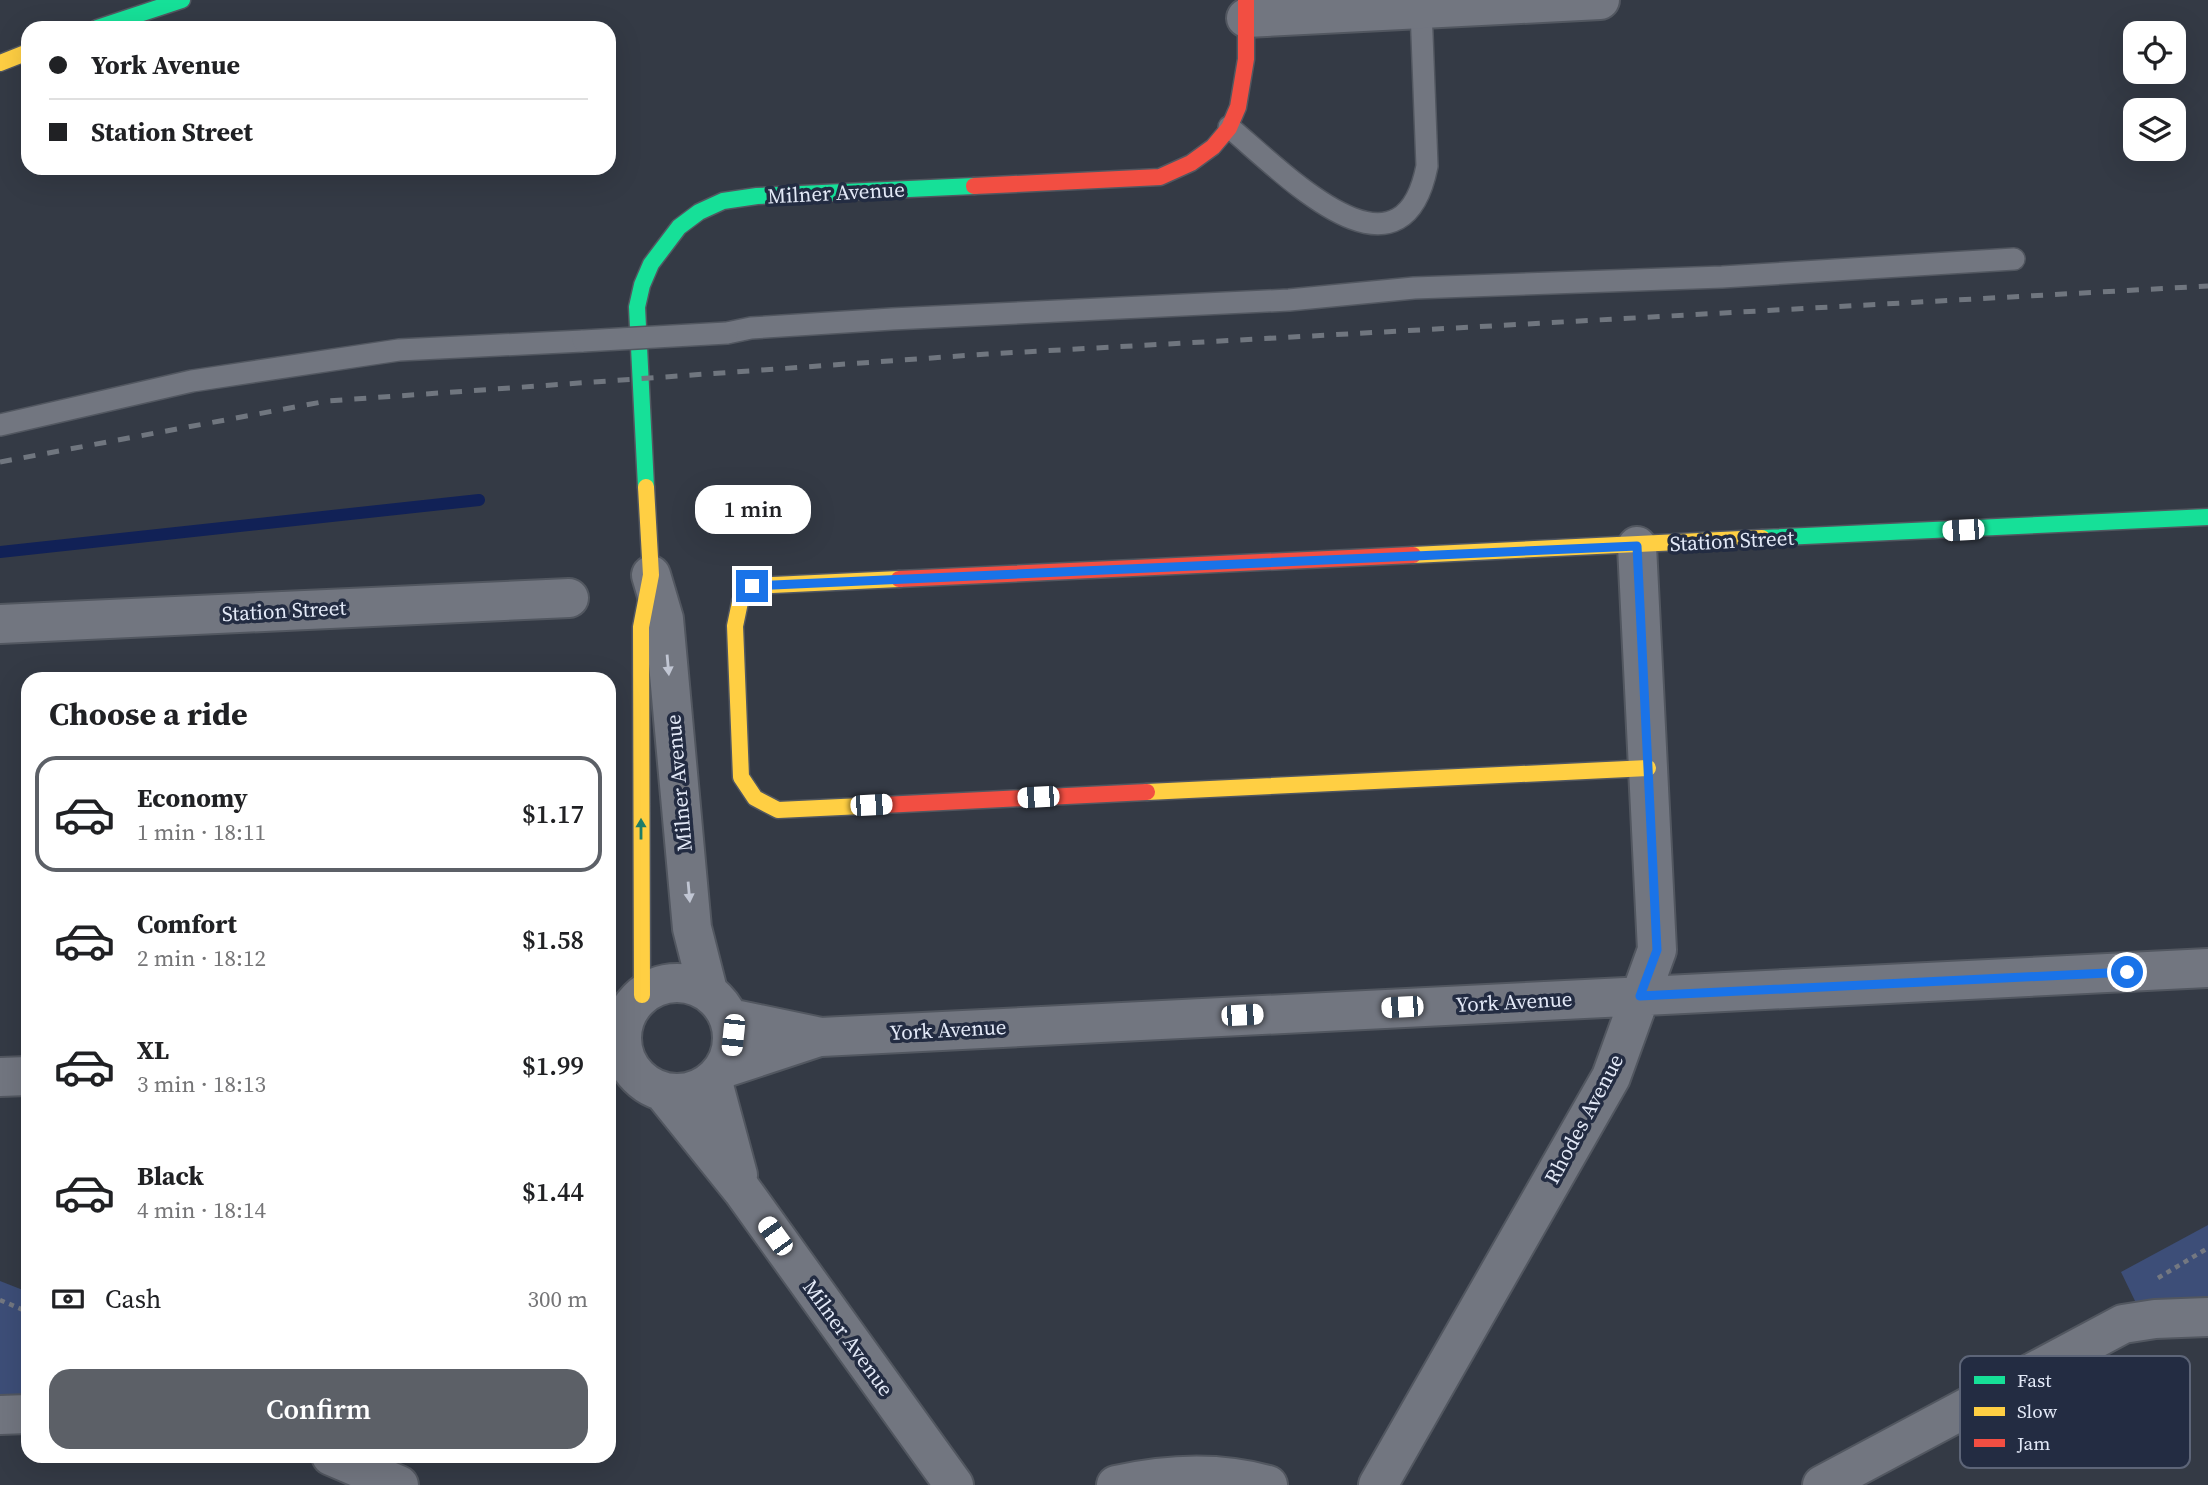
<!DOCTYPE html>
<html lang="en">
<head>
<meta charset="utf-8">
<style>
	:root { --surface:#fff; --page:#f2f2f2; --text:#202124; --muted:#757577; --line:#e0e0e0; --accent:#5c6067 }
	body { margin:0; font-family:"Source Serif 4",serif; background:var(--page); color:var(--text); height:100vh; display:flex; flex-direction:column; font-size:26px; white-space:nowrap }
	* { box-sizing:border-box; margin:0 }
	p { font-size:23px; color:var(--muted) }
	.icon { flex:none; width:38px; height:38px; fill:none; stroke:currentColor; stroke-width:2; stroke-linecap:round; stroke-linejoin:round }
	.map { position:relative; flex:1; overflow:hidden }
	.sheet { position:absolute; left:21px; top:672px; width:595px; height:791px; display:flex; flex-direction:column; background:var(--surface); border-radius:21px; box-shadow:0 7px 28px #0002 }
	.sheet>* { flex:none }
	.hud { position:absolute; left:21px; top:21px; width:595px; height:154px; border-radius:21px; box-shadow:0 7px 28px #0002; display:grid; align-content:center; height:154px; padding:0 28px; background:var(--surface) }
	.fabs { position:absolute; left:2123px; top:21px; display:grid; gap:14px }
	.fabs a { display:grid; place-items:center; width:63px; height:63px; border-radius:14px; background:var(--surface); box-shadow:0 7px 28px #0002; font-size:35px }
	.end { position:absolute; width:32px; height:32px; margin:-16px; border:9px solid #1a73e8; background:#fff; box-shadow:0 0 0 4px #fff }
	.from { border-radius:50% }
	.bubble { position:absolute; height:49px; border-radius:21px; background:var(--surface); box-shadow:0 7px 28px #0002; font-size:23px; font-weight:600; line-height:49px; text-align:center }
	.car { position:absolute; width:21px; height:42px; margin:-21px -10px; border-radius:9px; box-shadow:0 0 5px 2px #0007; background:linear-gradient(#fff 24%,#345 0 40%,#fff 0 76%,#345 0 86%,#fff 0) }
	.hud b { display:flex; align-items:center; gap:24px; height:66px; font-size:26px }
	.hud b+b { border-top:2px solid var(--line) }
	.hud i { width:18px; height:18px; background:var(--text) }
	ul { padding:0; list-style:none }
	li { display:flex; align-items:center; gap:21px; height:116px; margin:0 14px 10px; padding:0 14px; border:4px solid transparent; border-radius:21px }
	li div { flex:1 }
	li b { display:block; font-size:26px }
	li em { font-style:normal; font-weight:600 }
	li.selected { border-color:var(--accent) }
	li>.icon { width:63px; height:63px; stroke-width:1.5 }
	h2 { padding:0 28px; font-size:32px; line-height:84px }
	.pay { display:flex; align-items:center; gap:18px; height:77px; padding:0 28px; font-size:26px }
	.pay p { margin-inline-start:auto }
	.cta { display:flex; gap:14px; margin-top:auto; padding:14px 28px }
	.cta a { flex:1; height:80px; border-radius:21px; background:var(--accent); color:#fff; font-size:28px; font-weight:600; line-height:80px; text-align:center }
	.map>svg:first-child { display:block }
	.green { fill:#3d4e78 }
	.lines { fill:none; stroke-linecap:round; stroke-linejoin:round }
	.stream { stroke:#112156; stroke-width:12 }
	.lane-casing { stroke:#525760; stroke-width:24 }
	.street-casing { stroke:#525760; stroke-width:42 }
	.fast-casing { stroke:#525760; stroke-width:19 }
	.slow-casing { stroke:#525760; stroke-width:19 }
	.jam-casing { stroke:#525760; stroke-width:19 }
	.path { stroke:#747881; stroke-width:4.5; stroke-dasharray:5 5; stroke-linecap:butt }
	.lane { stroke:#727680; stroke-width:21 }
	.street { stroke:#727680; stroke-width:38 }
	.fast { stroke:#16e098; stroke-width:16 }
	.slow { stroke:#ffcf43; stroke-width:16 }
	.jam { stroke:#f24e42; stroke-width:16 }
	.rail { stroke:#70767f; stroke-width:5; stroke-dasharray:12 12; stroke-linecap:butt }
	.lane-bridge-casing { stroke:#525760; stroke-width:24; stroke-linecap:butt }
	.lane-bridge { stroke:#727680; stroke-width:21 }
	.oneway { fill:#c1c6d3 }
	.oneway2 { fill:#1d7d69 }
	.route { stroke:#1a73e8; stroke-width:9 }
	.labels { text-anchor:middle; stroke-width:7; stroke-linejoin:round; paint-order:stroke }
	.street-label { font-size:21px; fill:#e3e9f7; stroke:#232c42 }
	.key { fill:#232c42; stroke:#5d6578; stroke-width:2 }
	.key-label { font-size:19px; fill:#e3e9f7 }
</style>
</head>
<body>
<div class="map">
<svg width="2208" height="1485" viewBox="0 0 2208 1485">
	<rect width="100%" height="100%" fill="#343a45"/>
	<path class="green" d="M2208,1225V1299L2136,1303L2121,1272Z
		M0,1281L28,1292V1396L0,1397Z"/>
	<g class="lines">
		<path class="stream" d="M0,552L479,500"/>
		<g class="lane-casing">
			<path id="lane" d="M1229,127C1279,168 1401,298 1427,166L1421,9
				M727,333L751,328L892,319L1289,300L1414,288L1722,277L2014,259
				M0,425L192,381L399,350L583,341"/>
		</g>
		<g class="street-casing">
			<path id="street" d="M1246,18L1600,0
				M651,575L664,619L692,928L708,991
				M0,624L569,598
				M622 1038a55 55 0 1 1 110 0a55 55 0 1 1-110 0Z
				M730,1018L821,1037L2208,968
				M725,1068L819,1037
				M0,1077L28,1076
				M713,1082L738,1175
				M664,1093L742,1190L954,1485
				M0,1415L28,1414
				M331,1456L399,1485
				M1116,1485C1165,1474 1219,1471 1268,1485
				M1378,1485L1611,1077L1657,950L1637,546
				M1822,1485L2123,1324L2155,1319L2208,1317"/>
		</g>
		<g class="fast-casing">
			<path id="fast" d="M97,28L182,0
				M646,487L637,307L642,285L651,264L679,227L699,212L723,201L757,196L974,186
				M1762,538L2208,517"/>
		</g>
		<g class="slow-casing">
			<path id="slow" d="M0,63L28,52
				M1413,555L1762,538
				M1147,792L1648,768
				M883,805L778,810L755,798L741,777L735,626L740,602L753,586L899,579
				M642,995L641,627L651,575L646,487"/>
		</g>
		<g class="jam-casing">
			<path id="jam" d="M974,186L1160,177L1191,163L1213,147L1229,128L1238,107L1246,59V0
				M899,579L1413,555
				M883,805L1147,792"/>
		</g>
		<path class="path" d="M2158,1278L2208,1248
			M0,1300L28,1312"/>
		<use href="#lane" class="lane"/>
		<use href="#street" class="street"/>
		<use href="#fast" class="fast"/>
		<use href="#slow" class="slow"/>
		<use href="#jam" class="jam"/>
		<path class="rail" d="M0,462L327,401L987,354L2208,286"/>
		<g class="lane-bridge-casing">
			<path id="lane-bridge" d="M583,341L727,333"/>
		</g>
		<use href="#lane-bridge" class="lane-bridge"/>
	</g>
	<defs><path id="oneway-solid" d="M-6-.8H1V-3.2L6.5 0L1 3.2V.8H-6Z" transform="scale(1.75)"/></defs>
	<g class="oneway">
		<use href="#oneway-solid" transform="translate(668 665) rotate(85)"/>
		<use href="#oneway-solid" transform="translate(689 892) rotate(85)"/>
	</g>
	<use class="oneway2" href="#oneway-solid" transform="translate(641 829) rotate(-90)"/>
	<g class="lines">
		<path class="route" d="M752,586L1637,546L1657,950L1640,996L2127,972"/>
	</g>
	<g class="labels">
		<g class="street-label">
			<text transform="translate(836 193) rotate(-3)" y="7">Milner Avenue</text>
			<text transform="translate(1732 541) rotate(-3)" y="7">Station Street</text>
			<text transform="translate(284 611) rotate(-3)" y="7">Station Street</text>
			<text transform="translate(679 783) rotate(-95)" y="7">Milner Avenue</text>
			<text transform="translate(1514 1002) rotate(-3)" y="7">York Avenue</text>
			<text transform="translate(948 1030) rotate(-3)" y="7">York Avenue</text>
			<text transform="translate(1584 1119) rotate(-62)" y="7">Rhodes Avenue</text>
			<text transform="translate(848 1338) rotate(54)" y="7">Milner Avenue</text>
		</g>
	</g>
	<rect x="1960" y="1356" width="230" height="112" rx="10" class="key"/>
	<rect x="1974" y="1376" width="31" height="8" fill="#16e098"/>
	<rect x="1974" y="1407" width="31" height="9" fill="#ffcf43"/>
	<rect x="1974" y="1439" width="31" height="8" fill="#f24e42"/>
	<g class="key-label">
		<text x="2017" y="1387">Fast</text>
		<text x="2017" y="1418">Slow</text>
		<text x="2017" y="1450">Jam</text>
	</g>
</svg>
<div class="fabs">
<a><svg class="icon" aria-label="locate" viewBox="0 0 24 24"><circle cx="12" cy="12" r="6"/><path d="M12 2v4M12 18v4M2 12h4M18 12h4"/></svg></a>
<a><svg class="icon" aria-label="layers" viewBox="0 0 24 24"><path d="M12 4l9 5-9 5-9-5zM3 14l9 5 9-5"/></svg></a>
</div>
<i class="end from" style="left:2127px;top:972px"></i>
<i class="end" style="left:752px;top:586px"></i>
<div class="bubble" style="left:695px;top:485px;width:116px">1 min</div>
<i class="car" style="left:1963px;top:530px;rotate:267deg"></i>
<i class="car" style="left:1038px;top:797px;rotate:267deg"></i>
<i class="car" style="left:871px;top:805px;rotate:87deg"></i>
<i class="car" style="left:1402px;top:1007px;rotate:267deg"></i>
<i class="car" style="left:1242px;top:1015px;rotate:87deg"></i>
<i class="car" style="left:733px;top:1035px;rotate:186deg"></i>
<i class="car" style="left:775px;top:1236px;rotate:324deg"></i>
<div class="hud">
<b><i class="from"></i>York Avenue</b>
<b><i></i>Station Street</b>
</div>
<section class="sheet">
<h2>Choose a ride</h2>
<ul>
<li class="selected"><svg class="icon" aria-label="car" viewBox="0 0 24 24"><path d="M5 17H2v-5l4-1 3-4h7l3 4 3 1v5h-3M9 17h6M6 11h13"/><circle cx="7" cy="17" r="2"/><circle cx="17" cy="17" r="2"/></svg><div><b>Economy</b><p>1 min · 18:11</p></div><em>$1.17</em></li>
<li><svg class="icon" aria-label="car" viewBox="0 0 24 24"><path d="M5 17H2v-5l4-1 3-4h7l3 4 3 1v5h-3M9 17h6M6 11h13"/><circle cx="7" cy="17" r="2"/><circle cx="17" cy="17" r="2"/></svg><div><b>Comfort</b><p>2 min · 18:12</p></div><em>$1.58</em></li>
<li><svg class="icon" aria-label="car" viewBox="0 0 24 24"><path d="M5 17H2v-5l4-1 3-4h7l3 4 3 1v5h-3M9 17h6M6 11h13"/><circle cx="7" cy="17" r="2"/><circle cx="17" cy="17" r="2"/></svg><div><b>XL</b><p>3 min · 18:13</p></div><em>$1.99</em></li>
<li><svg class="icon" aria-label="car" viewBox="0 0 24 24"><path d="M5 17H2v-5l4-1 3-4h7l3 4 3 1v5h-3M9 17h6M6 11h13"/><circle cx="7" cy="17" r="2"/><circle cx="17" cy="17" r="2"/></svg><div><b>Black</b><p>4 min · 18:14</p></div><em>$1.44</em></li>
</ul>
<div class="pay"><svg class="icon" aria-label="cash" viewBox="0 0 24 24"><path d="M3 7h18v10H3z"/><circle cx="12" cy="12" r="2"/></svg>Cash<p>300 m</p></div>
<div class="cta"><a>Confirm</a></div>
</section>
</div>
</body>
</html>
